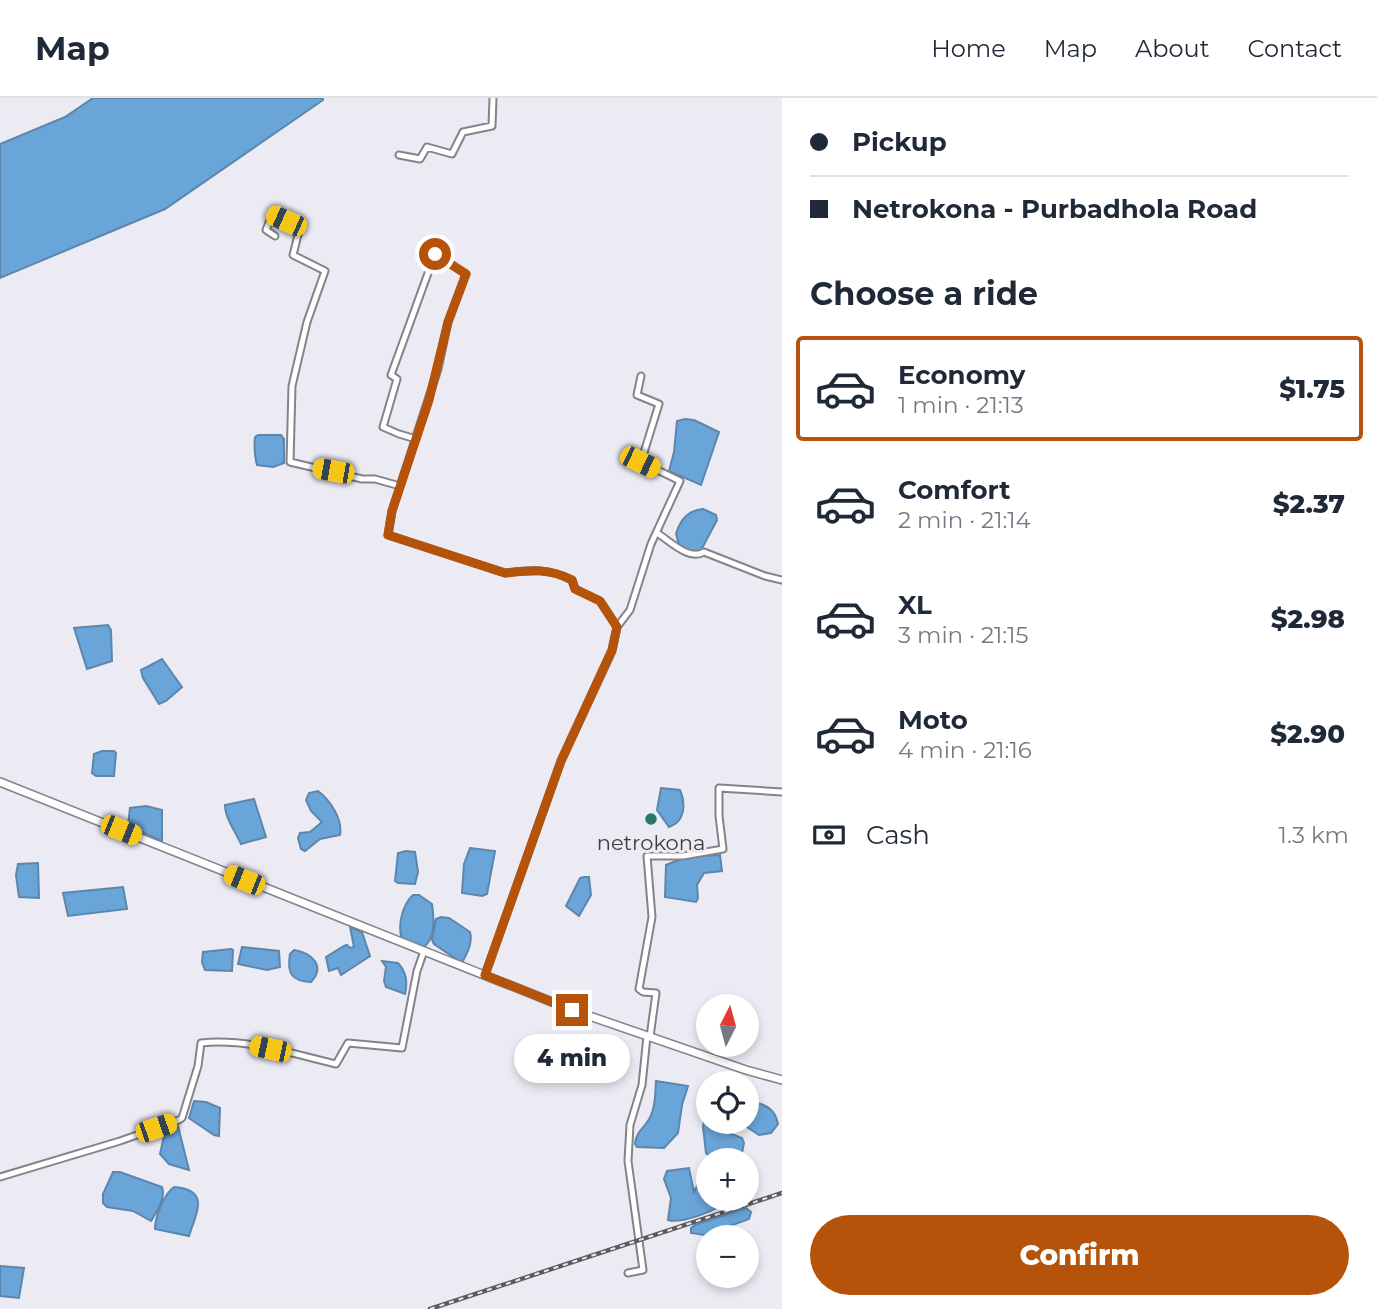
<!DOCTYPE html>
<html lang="en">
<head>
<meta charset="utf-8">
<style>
	:root { --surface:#fff; --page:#f6f6f7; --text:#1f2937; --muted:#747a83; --line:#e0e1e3; --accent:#b45309 }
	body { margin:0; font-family:Montserrat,sans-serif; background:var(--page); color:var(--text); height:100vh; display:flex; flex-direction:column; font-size:26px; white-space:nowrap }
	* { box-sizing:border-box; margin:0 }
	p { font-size:23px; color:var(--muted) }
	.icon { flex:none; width:38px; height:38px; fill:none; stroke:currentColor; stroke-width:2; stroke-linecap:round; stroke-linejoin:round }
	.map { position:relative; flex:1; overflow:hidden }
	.side { display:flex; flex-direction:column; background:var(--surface); width:595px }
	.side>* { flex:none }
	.guide { display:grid; align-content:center; height:154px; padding:0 28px; background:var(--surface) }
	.needle { width:46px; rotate:6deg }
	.buttons { position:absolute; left:696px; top:896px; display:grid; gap:14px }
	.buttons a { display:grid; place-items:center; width:63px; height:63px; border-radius:50%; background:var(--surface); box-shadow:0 4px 10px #0003; font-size:35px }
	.end { position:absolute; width:32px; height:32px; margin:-16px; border:9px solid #b45309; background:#fff; box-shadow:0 0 0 4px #fff }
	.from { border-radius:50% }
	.bubble { position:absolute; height:49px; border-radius:24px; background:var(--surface); box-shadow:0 4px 10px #0003; font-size:23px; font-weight:800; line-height:49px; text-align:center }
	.car { position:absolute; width:21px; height:42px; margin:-21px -10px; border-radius:9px; box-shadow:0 0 5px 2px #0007; background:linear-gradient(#f5c518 24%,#345 0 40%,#f5c518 0 76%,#345 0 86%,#f5c518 0) }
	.guide b { display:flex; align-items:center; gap:24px; height:66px; font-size:26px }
	.guide b+b { border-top:2px solid var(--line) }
	.guide i { width:18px; height:18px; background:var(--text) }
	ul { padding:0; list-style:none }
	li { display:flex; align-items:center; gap:21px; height:105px; margin:0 14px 10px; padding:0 14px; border:4px solid transparent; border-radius:7px }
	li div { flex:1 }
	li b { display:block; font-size:26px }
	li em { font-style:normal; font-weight:800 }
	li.active { border-color:var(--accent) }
	li>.icon { width:63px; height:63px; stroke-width:1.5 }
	h2 { padding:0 28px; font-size:32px; line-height:84px }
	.pay { display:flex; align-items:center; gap:18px; height:77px; padding:0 28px; font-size:26px }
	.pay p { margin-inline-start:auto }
	.primary-button { display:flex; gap:14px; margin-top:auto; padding:14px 28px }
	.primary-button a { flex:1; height:80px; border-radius:42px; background:var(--accent); color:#fff; font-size:28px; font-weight:800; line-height:80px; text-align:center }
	header { display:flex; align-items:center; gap:42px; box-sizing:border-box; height:98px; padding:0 35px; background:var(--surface); border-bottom:2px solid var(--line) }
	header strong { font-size:33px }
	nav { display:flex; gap:38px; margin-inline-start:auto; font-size:24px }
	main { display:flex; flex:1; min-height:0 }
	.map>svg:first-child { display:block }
	.water { fill:#6aa5da; stroke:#5c86ac; stroke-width:2 }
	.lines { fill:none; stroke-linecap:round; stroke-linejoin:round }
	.street-casing { stroke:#84838a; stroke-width:9 }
	.secondary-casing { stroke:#84838a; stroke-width:10 }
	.street { stroke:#fff; stroke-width:5 }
	.secondary { stroke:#fff; stroke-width:7 }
	.rail-casing { stroke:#5b5a5e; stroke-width:4.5 }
	.rail { stroke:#ecebf3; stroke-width:2; stroke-dasharray:5; stroke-linecap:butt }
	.route { stroke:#b45309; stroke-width:9 }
	.poi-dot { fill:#2d746b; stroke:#ecebf3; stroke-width:2.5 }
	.labels { text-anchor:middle; stroke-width:6; stroke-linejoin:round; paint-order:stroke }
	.poi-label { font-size:21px; fill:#3d3c3f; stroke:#ecebf3 }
</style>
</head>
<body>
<header>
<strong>Map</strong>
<nav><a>Home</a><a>Map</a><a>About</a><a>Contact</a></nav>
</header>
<main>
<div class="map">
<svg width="782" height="1211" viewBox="0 0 782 1211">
	<rect width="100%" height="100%" fill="#ecebf3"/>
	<path class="water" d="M93,0H323V2L165,111L0,180V46L65,19Z
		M685,321L694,322L719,334L701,387L669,373L674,354L677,323Z
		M258,337H281L284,341V365L273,369L257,367C254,357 254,349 255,339Z
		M703,411L716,417L717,422L699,456L680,450L676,436C680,422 688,412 703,411Z
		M108,527L111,532L112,563L87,571L74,530Z
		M162,561L182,589L166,603L159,606L143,580L141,572Z
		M102,653H114L116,655L114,678H96L92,675L94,656Z
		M661,690L680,692C686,706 685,724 669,729L657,712Z
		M318,693C330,702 343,721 340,737L320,741L305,753L301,751L298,740L300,735L310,734L322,724L311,713L306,702L309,695Z
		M254,701L266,739L241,746C235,733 225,720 225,707Z
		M146,708L162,712V743L128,728L130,710Z
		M470,750L495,753L487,796L482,798L462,795L464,766Z
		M406,753L415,754L418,774L415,786L398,785L395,783L398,755Z
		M720,757L722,773L704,775L697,787L698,800L696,804L665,799L666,767L685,759Z
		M38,765L39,800L19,799L16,777L18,766Z
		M584,779H589L591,797L579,818L566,808L580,780Z
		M123,789L127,811L68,818L63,795Z
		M413,797H419L432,806C434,821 436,839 424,849L402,841C397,827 403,806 413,797Z
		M441,819L449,820L470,834C473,845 467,855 462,865L434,846L432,842L436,821Z
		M350,829L362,834L370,858L341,877L338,870L329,873L326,859L344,848L347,847L350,850L354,849Z
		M242,849L279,853L280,869L267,872L238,866Z
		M231,851L233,852L232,873L205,872L202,864L203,854Z
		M294,852C312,855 326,868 311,884C291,883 287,875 290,856Z
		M382,863L398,865C406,874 408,883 405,896L386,889L384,883L386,869Z
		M656,983L688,988L682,1007L678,1035L664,1050L637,1049L635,1046C636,1032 646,1030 651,1017C656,1007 655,994 656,983Z
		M194,1003L206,1004L220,1010L219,1038L214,1037L189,1020Z
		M747,1004C763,1004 775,1010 778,1026L771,1035L759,1037L741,1025L747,1024Z
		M706,1011H709V1024H726V1034L742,1040L744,1045L741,1060L738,1062H714L706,1055L703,1029Z
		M176,1027L178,1028L189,1072L169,1066L160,1056L166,1029Z
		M689,1070L694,1094L699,1084L706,1080L709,1084V1101H722V1107C711,1114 681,1126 668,1122L671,1100L664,1081L667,1073Z
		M113,1074H120L162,1089C166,1100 157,1113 151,1123L133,1113L107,1109L103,1105V1096Z
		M174,1089C210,1092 197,1113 189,1138L155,1131C155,1119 164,1096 174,1089Z
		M746,1110L751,1114L749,1121L705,1137L691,1135V1130L695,1127Z
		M0,1168L24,1170L19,1200L0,1198Z"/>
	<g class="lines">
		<g class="street-casing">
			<path id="street" d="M399,57L420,61L427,49L452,56L463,34L492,28L493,0
				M275,138L266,132L272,117L300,129L293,157L325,173L307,224L292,288L290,364L362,381H375L400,388
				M416,341L399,336L383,329L397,281L391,277L435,156L466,176L448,224L438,271L392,413L388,437L505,475C531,472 549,470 572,482L575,491L600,503L617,529
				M657,435C670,443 689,463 704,454L765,478L782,482
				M485,877L561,663L612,553L617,529L630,512L651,446L680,383L641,364L659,306L637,297L641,278
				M650,939L656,895L643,894L639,891L652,819L647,758H683L723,751L719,718V690L782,694
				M0,1079L120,1043L179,1022L182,1020L198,968L201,945C246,940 293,956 336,966L348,945L402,950L417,873L424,853
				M628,1175L643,1172L628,1063L630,1027L642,987L647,938"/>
		</g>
		<g class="secondary-casing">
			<path id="secondary" d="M0,684L572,912L746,972L782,982"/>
		</g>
		<use href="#street" class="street"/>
		<use href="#secondary" class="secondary"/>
		<g class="rail-casing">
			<path id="rail" d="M430,1211L782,1095"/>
		</g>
		<use href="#rail" class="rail"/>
	</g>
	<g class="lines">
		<path class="route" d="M435,156L466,176L448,224L429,302L392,413L388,437L505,475C531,472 549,470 572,482L575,491L600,503L617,529L612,552L561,663L485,877L572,912"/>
	</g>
	<circle class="poi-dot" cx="651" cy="721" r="7"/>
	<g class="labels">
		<g class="poi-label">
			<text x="651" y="752">netrokona</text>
		</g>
	</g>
</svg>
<div class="buttons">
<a><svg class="needle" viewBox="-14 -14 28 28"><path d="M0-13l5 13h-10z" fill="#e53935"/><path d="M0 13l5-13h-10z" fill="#747a83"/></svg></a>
<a><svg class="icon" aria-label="locate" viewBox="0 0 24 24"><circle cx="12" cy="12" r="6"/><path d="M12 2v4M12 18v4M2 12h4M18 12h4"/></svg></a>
<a>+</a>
<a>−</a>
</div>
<i class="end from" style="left:435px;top:156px"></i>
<i class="end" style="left:572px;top:912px"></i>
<div class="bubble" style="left:514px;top:936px;width:116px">4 min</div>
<i class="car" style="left:286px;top:123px;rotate:294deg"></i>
<i class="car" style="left:640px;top:364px;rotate:116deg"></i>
<i class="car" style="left:333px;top:373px;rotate:280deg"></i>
<i class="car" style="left:121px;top:732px;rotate:112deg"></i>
<i class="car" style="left:244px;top:782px;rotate:292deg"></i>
<i class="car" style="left:270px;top:951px;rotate:282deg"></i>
<i class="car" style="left:156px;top:1030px;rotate:71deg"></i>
</div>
<section class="side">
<div class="guide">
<b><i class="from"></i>Pickup</b>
<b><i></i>Netrokona - Purbadhola Road</b>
</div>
<h2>Choose a ride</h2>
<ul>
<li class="active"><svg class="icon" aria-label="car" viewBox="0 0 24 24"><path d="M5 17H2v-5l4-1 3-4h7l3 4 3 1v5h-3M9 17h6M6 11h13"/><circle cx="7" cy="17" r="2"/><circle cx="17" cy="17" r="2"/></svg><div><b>Economy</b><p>1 min · 21:13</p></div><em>$1.75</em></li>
<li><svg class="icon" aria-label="car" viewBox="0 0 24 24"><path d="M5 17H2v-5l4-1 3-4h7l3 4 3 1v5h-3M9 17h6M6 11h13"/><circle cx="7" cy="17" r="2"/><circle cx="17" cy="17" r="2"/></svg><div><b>Comfort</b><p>2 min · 21:14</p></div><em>$2.37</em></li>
<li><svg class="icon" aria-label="car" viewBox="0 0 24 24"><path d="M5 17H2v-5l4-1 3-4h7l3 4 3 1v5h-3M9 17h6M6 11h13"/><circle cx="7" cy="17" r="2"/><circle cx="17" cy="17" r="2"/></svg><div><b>XL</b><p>3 min · 21:15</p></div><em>$2.98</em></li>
<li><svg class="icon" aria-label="car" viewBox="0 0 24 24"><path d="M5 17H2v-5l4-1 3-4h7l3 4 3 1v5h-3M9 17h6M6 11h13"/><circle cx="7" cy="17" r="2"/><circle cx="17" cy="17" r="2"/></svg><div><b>Moto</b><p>4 min · 21:16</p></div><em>$2.90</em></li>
</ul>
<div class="pay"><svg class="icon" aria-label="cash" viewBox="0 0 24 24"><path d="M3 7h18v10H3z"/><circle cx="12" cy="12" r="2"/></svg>Cash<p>1.3 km</p></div>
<div class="primary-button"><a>Confirm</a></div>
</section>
</main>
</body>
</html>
